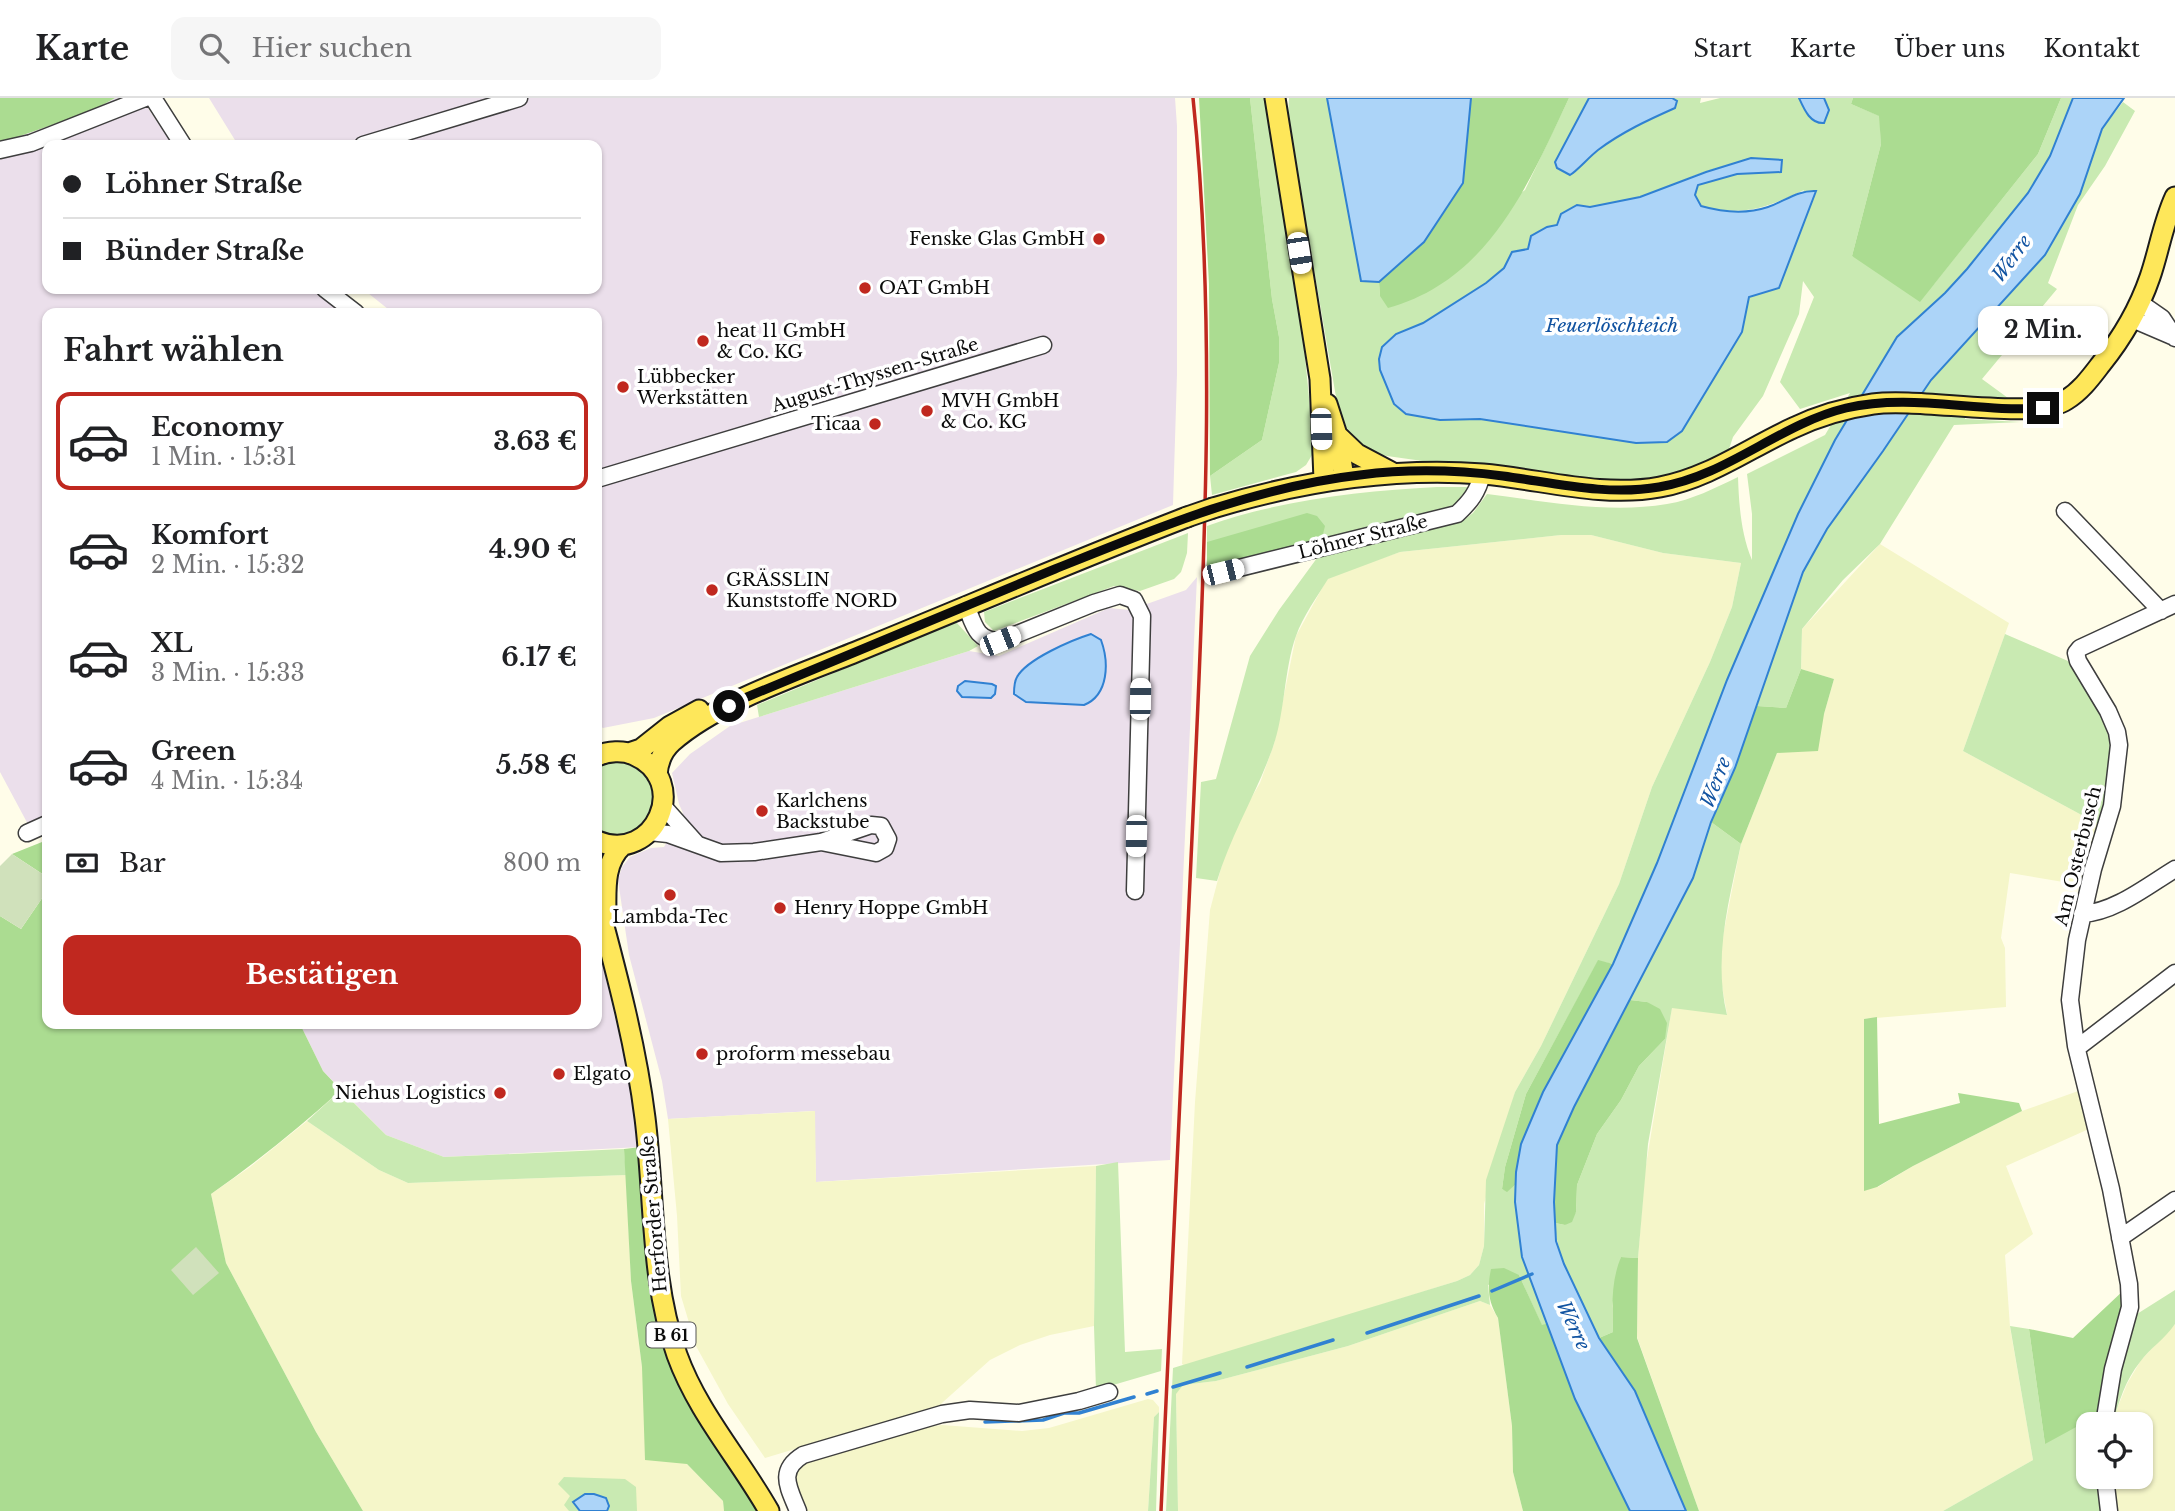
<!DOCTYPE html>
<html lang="de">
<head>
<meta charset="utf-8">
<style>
	:root { --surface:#fff; --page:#f6f6f6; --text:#202124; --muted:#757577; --line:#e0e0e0; --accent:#c0281f }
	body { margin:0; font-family:"Libre Baskerville",serif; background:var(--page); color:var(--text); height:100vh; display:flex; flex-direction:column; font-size:26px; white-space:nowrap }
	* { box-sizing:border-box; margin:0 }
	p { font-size:23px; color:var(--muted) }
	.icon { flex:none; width:38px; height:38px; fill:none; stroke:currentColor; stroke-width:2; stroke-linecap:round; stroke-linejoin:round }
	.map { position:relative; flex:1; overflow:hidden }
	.panel { position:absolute; left:42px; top:210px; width:560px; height:721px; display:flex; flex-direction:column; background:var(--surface); border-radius:14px; box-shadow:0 2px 5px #0004 }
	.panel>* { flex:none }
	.hud { position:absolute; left:42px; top:42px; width:560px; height:154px; border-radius:14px; box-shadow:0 2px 5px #0004; display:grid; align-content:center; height:154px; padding:0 21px; background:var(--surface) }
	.fabs { position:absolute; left:2076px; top:1314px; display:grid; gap:14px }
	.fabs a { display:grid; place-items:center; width:77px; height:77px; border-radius:14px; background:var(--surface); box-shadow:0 2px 5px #0004; font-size:35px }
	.end { position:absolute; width:32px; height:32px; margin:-16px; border:9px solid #0b0b0b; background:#fff; box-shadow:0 0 0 4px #fff }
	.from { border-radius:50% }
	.bubble { position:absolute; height:49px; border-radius:14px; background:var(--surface); box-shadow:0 2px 5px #0004; font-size:23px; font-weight:700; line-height:49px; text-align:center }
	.car { position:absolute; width:21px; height:42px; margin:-21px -10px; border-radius:9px; box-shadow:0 0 5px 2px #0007; background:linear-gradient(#fff 24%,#345 0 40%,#fff 0 76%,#345 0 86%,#fff 0) }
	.hud b { display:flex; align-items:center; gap:24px; height:66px; font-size:26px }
	.hud b+b { border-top:2px solid var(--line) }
	.hud i { width:18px; height:18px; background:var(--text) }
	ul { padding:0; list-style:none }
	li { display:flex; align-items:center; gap:21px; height:98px; margin:0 14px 10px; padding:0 7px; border:4px solid transparent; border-radius:14px }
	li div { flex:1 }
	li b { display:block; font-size:26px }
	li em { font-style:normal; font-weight:700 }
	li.selected { border-color:var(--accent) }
	li>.icon { width:63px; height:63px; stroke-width:1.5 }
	h2 { padding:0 21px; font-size:32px; line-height:84px }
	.pay { display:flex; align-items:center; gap:18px; height:77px; padding:0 21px; font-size:26px }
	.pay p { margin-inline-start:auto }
	.cta { display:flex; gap:14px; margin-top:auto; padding:14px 21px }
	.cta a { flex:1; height:80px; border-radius:14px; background:var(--accent); color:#fff; font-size:28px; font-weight:700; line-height:80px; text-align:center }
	header { display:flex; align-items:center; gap:42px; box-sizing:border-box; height:98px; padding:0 35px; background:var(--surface); border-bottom:2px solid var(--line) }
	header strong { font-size:33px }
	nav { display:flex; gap:38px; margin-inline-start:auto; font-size:24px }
	.search { width:490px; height:63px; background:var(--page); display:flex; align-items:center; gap:18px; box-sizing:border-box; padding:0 24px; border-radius:14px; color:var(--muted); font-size:26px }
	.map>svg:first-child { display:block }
	.industrial { fill:#ebdfeb }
	.farmland { fill:#f5f6c9 }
	.green { fill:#c9eab2; fill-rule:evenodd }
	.forest { fill:#abdc91 }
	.cemetery { fill:#d0e1bb }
	.water { fill:#acd4f8; stroke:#3081d2; stroke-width:2 }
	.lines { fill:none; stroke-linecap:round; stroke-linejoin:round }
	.stream { stroke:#3081d2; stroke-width:3.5 }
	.minor-casing { stroke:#3e3e3e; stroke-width:19 }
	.major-casing { stroke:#1c1c1c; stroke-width:23 }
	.minor { stroke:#fff; stroke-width:16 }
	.major { stroke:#fee75a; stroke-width:19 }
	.rail { stroke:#c0281f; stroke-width:3.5 }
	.major-bridge-casing { stroke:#1c1c1c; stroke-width:23; stroke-linecap:butt }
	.major-bridge { stroke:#fee75a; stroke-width:19 }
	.route { stroke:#0b0b0b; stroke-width:9 }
	.poi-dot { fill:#c0281f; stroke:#fff; stroke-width:2.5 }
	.labels { text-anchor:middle; stroke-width:7; stroke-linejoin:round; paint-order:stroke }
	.shield { fill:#fff; stroke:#545454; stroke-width:2 }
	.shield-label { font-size:16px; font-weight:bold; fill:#0b0b0b }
	.poi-label { font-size:18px; fill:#0b0b0b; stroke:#fff; text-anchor:start }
	.street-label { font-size:18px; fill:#0b0b0b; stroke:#fff }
	.water-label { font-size:19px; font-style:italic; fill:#1153a1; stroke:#fff }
</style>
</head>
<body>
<header>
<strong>Karte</strong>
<div class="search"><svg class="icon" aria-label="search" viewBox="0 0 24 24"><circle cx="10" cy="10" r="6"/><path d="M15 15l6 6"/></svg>Hier suchen</div>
<nav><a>Start</a><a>Karte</a><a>Über uns</a><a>Kontakt</a></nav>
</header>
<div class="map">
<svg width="2175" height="1413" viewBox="0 0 2175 1413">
	<rect width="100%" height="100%" fill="#fffde9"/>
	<path class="industrial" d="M115,0H141L173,47H47V191H315L345,215H47V722L30,730L0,674V45L92,13Z
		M209,0H1175L1177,28V276L1173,407L654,620L603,630L597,625V215H393L363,191H597V47H238Z
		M1197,479L1170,1062L816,1084L814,1013L668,1021L662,983L629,857L618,782L622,769L630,759L651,750L664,749L683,715L679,706L672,675L690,656L730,628L969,553L999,558L1109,510L1130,512L1186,492Z
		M597,842L635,1006L641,1049L444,1059L386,1037L323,973L300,926H597Z"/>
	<path class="farmland" d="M1561,437H1591L1663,455L1741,465L1732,509L1710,564L1652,689L1619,786L1541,948L1515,994L1484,1106V1148L1479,1167L1470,1177L1457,1183L1185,1268L1182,1266L1195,1004L1210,812L1225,755L1243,714L1260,685L1274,646L1296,538L1327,481L1351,471L1400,454Z
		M1880,446L2009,525L1963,653L2102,728L2081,787L2010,775L2001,840L2005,850L2006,909L1864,921L1878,1089L1913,1068L2022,1013L2081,992L2091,1030L2006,1068L2033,1136L2005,1157L2010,1229L2033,1362L1943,1413H1699L1637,1239L1638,1160L1645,1073L1672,909L1727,916L1720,877L1721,848L1741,746L1777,655L1824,616L1834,581L1801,571L1802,531Z
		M815,1013L816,1084L1096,1068L1094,1228L1050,1237L1020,1247L990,1262L933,1313L888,1323L765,1360L728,1306L696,1248L681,1198L677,1118L668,1021Z
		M307,1023L379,1072L408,1085L626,1077L631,1183L642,1269L687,1366L723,1403L724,1413H363L316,1334L226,1165L211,1096L250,1069Z
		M1480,1203L1490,1207L1498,1220L1512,1328L1513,1374L1523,1413H1178L1176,1295L1183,1287L1216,1283L1348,1248Z
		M2175,1226V1413H2114L2110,1379H2140V1326H2113L2115,1316L2127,1286L2141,1262Z
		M1148,1301L1153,1302L1159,1309V1314L1154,1319L1148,1413H803L793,1388L796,1370L803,1364L927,1329L942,1327L1022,1333L1049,1330Z"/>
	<path class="green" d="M1250,0H1265L1301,218L1312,330V357L1306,367L1296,374L1212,397L1210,378L1262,342L1279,265V239L1272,201Z
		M1289,0H1327L1361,182L1379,184L1380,198L1525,92L1569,0H1589L1555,64L1574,75C1597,43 1640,25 1675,10L1677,3L1672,0H1701L1700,5L1720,0H1799L1805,12H1829L1824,0H1853L1851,6L1880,18L1881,46L1852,158L1934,186L2038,56L2061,0H2073L2050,58L2028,95L1967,171L1945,195L1897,239L1835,342L1798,416L1727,582L1657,765L1613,866L1598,863L1526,996L1505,1069L1502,1091L1507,1093L1515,1087V1104L1522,1159L1549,1225L1542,1228L1519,1177L1488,1187L1490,1207L1480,1203L1348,1248L1216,1283L1183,1287L1176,1296L1178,1413H1166L1173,1270L1457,1183L1470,1177L1479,1167L1484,1148L1486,1082L1515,994L1541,948L1619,786L1652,689L1710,564L1732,509L1741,465L1663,455L1591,437H1561L1400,454L1328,481C1317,499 1303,518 1296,538C1284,571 1285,615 1273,649C1257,695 1231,736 1217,783L1196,780L1201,684L1216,681L1250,558L1279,512L1317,460L1465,421L1473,415L1487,396C1546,403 1607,416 1667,406C1692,402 1715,390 1738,379C1739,407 1741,436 1752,462V416L1747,376L1825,337L1850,295L1800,311L1780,284L1814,199L1803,183L1799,216L1763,298L1733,339L1727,357L1684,375L1642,384H1606L1451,367L1373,356L1346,333L1336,299L1288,20ZM1751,60L1781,73L1737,76L1698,87L1695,97L1701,108C1743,119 1766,110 1804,92L1749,199L1742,234L1682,333L1667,344L1636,345L1480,321L1440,322L1406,316L1396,236L1423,225L1486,185L1528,151L1547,129L1557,127L1577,107C1621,113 1664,89 1704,74C1719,69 1736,65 1751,60Z
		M2123,4L2135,13L2105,68L2078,107L2048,185L2057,191L1982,281L2008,300L1966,298L1965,321L2021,324L1954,327L1880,446L1843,482L1802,531L1801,571L1786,610L1757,608L1803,474L1827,431L1883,353L1931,282L2045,157L2094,55L2102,31Z
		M1437,389H1470L1462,406L1444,414L1321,444H1207V428C1280,402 1360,393 1437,389Z
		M1188,435L1187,455L1183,468L1181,474L1174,481L1140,493L1114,488L994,533L985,524L984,514Z
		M956,524L978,548L969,553L759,619L757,607Z
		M2005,536L2068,563L2090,590L2115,639L2102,728L1963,653Z
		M607,661L634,664C640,670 649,678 653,685C664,710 638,741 613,739C608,739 602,736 597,734V665Z
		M1711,724L1741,746C1729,803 1713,859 1727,917L1672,910L1648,1046L1638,1160L1621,1159L1612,1208L1613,1234L1599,1240C1582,1203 1557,1166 1555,1125L1565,1127L1576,1114L1577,1087L1597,1036L1621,1002L1639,968L1665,941L1647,904L1630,902L1693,781Z
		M341,992L386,1037L444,1059L624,1051L626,1077L408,1085L379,1072L307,1023Z
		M1118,1064L1125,1254L1162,1251L1161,1273L1096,1292L1094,1228L1096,1068Z
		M2125,1191L2137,1216L2175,1192V1226C2165,1241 2150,1250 2140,1264C2126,1281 2118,1305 2113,1326H2088V1379H2110L2114,1413H1943L2033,1362L2010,1228L2029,1231L2045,1346Z
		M1159,1314L1156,1413H1148L1154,1319Z
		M564,1379L625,1381L636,1389L637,1413H569L564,1407L570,1398L558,1386Z"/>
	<path class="forest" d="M0,0H115L92,13L0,45Z
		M1199,0H1250L1272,201L1279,239V265L1262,342L1210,378L1209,186Z
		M1471,0H1569C1528,87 1489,182 1388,210L1380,198L1379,184L1424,144L1463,85Z
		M1853,0H2061L2038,56L1920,204L1852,158L1881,46L1879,18L1851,6Z
		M1307,415L1317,418L1325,428L1321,444L1207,471V444Z
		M1801,571L1834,581L1824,616L1818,653L1777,655L1741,746L1711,724L1735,670L1757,608L1786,610Z
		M47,742V779L12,756Z
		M47,793V926H300L323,973L341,992C300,1029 257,1064 211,1096L226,1165L316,1334L363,1413H0V818L21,831Z
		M1598,862L1613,866L1543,994L1516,1074L1515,1087L1507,1094L1502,1091L1505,1069L1526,996Z
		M1630,902L1647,904L1660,911L1667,925L1665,941L1639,968L1621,1002L1597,1036L1577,1087L1576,1114L1572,1124L1565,1127L1555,1125L1554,1076L1557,1047L1574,1009Z
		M1877,919L1879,1026L1960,1005L1958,995L2019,1005L2022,1013L1913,1068L1877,1089L1864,1093V921Z
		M641,1049L648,1186L674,1273L757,1413H724L723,1403L687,1366L645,1362L642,1269L631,1183L624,1051Z
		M1621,1159L1638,1160L1637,1240L1699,1413H1686L1635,1293L1599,1240L1613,1234C1612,1208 1611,1183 1621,1159Z
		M1504,1170L1519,1177L1542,1227L1549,1225L1575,1301L1630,1413H1523L1513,1374L1512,1328L1498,1220C1488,1203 1487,1190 1491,1171Z
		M2125,1191V1207L2100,1316L2045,1346L2029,1231L2073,1240Z"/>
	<path class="cemetery" d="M12,756L47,779V793L21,831L0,818V768Z
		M196,1149L219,1175L193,1197L171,1172Z"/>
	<path class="water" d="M1327,0H1471L1463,85L1424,144L1379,184L1361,183Z
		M1589,0H1672L1677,3L1675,10C1648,22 1622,34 1598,52C1589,59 1577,73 1570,77L1557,70L1555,64Z
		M1799,0H1824L1829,12L1824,25C1810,26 1804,11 1799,0Z
		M2073,0H2124L2102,31L2080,96L2045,157L1931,282L1883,353L1827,431L1803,474L1735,670L1711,724L1693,780L1574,1009L1557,1047L1554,1104L1556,1143L1564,1166L1599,1240L1635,1293L1686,1413H1630L1575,1301L1522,1159L1515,1104L1516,1074L1521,1046L1543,994L1613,866L1657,765L1727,582L1798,416L1835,342L1897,239L1945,195L1967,171L2028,95L2050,58Z
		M1751,60L1782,62L1781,74L1737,76L1698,87L1695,97L1701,108C1722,114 1747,116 1768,109C1785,103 1798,92 1816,93L1779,190L1749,199L1742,234L1682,333L1667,344L1636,345L1480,321L1440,322L1406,316L1394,306L1380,272L1379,261L1382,249L1396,236L1423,225L1486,185L1504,170L1512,154L1528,151L1531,138L1547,129L1557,127L1561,116L1577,107L1590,109L1640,99L1706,74Z
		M1091,536L1101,542C1109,564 1109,597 1084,607L1026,604L1014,596C1014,591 1014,584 1017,579C1027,561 1072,542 1091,536Z
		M965,583L992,586L996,588L995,596L991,600L962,599L957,593L958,588Z
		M585,1396H594L606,1400L609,1408L607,1413H580L573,1404Z"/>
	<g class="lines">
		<path class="stream" d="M1492,1193L1532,1176
			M1367,1235L1479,1198
			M1247,1269L1333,1242
			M1173,1289L1220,1275
			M1147,1296L1157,1293
			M985,1324L1043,1322L1064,1315H1079L1134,1299"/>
		<g class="minor-casing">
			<path id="minor" d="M153,0L183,47
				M363,47L519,0
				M0,52L31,45L145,0
				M325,191L356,215
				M2139,204L2162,220L2175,240
				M2132,221L2174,239
				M597,381L1043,247
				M2065,413L2161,513
				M1223,474L1457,416C1470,404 1478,394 1482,376
				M966,507C974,527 976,543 1000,543L1094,505L1120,497L1134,502L1142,518L1135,793
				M663,708L697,746
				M649,734L668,736L721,755L754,754L821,744L871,727L881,728L888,741L885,750L876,755L821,744
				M27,735L47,726
				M2082,816C2115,814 2147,788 2175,771
				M2076,948L2081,947L2175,875
				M2120,1140L2175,1102
				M2104,1326L2113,1271L2130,1209L2129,1186L2111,1091L2076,948L2070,902L2077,842L2093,771L2112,708L2119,647L2117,634L2108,613L2078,563L2076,555L2080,550L2175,506
				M2105,1379L2109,1413
				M798,1413C789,1390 777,1373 803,1357L942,1316L970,1312L1019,1315L1079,1303L1109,1294"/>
		</g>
		<g class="major-casing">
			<path id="major" d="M1275,0L1320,281L1324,382
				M1327,306L1337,337L1344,379
				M1337,337L1357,356L1391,374
				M1213,410C1302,383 1390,369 1483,376C1541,381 1601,400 1660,389C1709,380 1749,350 1793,330C1818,318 1845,310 1873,306C1920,299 2034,323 2066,302C2081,293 2091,279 2101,266C2122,240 2139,211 2150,179C2159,153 2163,125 2175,99
				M629,655L641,651L670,628L699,612
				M597,658C608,653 623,652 634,657C692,682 655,767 597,743
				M657,677C658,663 662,653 672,644C718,603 805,575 863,551C971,507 1078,461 1187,419
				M597,802C616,873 636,947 645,1020C655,1100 650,1181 677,1257C698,1315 739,1360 769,1413
				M606,818C606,792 603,765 623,747"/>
		</g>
		<use href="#minor" class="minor"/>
		<use href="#major" class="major"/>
		<path class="rail" d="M1161,1413C1171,1174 1182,935 1194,696C1204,467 1217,228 1193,0"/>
		<g class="major-bridge-casing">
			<path id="major-bridge" d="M1187,419L1213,410"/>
		</g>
		<use href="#major-bridge" class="major-bridge"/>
	</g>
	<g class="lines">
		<path class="route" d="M729,608L747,599C850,557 952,513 1055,471C1154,431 1254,389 1360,377C1407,371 1457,372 1503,378C1555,385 1607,398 1659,389C1727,378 1780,326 1846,310C1912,295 1977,315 2043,310"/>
	</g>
	<g class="poi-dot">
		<circle cx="1099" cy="141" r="7"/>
		<circle cx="865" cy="190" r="7"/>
		<circle cx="703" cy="243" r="7"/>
		<circle cx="623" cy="289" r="7"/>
		<circle cx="927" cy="313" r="7"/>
		<circle cx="875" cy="326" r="7"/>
		<circle cx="712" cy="492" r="7"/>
		<circle cx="762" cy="713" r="7"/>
		<circle cx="670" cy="797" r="7"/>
		<circle cx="780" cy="810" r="7"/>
		<circle cx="702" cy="956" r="7"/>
		<circle cx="559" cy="976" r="7"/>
		<circle cx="500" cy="995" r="7"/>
	</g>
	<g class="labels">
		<rect class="shield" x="646.5" y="1224.5" width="49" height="25" rx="5"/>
		<g class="shield-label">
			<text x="671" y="1243">B 61</text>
		</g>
		<g class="poi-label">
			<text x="1085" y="147" text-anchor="end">Fenske Glas GmbH</text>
			<text x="879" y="196">OAT GmbH</text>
			<text x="717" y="239">heat 11 GmbH<tspan x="717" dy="21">&amp; Co. KG</tspan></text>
			<text x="637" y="285">Lübbecker<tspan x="637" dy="21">Werkstätten</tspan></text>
			<text x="941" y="309">MVH GmbH<tspan x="941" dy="21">&amp; Co. KG</tspan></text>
			<text x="861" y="332" text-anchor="end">Ticaa</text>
			<text x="726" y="488">GRÄSSLIN<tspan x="726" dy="21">Kunststoffe NORD</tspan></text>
			<text x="776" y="709">Karlchens<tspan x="776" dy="21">Backstube</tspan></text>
			<text x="794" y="816">Henry Hoppe GmbH</text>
			<text x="670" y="825" text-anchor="middle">Lambda-Tec</text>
			<text x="716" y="962">proform messebau</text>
			<text x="573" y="982">Elgato</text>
			<text x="486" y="1001" text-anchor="end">Niehus Logistics</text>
		</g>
		<g class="street-label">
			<text transform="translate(875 277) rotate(-17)" y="6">August-Thyssen-Straße</text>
			<text transform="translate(1363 439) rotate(-14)" y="6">Löhner Straße</text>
			<text transform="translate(2078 758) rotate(-76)" y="6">Am Osterbusch</text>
			<text transform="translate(654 1116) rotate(-95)" y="6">Herforder Straße</text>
		</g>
		<g class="water-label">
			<text transform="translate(2011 160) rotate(-54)" y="7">Werre</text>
			<text x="1612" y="234">Feuerlöschteich</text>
			<text transform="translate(1715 684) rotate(-69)" y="7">Werre</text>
			<text transform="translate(1574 1227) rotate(65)" y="7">Werre</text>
		</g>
	</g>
</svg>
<div class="fabs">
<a><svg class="icon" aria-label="locate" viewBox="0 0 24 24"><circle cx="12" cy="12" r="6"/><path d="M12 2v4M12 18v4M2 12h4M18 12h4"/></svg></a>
</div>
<i class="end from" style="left:729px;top:608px"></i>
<i class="end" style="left:2043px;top:310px"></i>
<div class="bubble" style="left:1978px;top:208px;width:130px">2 Min.</div>
<i class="car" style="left:1299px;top:155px;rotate:171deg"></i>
<i class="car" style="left:1321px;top:331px;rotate:178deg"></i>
<i class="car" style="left:1223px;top:474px;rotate:76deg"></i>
<i class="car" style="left:1000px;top:543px;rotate:68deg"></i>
<i class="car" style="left:1140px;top:601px;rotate:1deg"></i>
<i class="car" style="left:1136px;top:738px;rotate:181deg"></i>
<div class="hud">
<b><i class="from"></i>Löhner Straße</b>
<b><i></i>Bünder Straße</b>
</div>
<section class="panel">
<h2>Fahrt wählen</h2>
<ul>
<li class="selected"><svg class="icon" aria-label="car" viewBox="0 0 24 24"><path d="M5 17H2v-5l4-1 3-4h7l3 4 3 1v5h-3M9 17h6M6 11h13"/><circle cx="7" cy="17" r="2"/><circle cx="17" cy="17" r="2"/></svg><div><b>Economy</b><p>1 Min. · 15:31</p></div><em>3.63 €</em></li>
<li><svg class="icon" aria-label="car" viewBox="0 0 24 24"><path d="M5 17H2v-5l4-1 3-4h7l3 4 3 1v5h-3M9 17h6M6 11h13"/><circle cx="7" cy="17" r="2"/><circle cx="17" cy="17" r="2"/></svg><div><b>Komfort</b><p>2 Min. · 15:32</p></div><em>4.90 €</em></li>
<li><svg class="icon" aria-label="car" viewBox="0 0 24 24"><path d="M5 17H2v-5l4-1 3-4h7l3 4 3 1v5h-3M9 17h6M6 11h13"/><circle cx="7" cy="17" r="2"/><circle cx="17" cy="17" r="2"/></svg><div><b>XL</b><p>3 Min. · 15:33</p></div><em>6.17 €</em></li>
<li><svg class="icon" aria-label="car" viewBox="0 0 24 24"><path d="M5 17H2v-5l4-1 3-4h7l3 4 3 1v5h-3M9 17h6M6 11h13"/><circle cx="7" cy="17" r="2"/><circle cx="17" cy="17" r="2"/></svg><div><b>Green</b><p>4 Min. · 15:34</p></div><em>5.58 €</em></li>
</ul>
<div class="pay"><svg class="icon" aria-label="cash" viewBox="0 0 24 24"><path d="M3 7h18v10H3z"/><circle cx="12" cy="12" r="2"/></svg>Bar<p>800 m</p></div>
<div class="cta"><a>Bestätigen</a></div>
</section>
</div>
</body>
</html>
